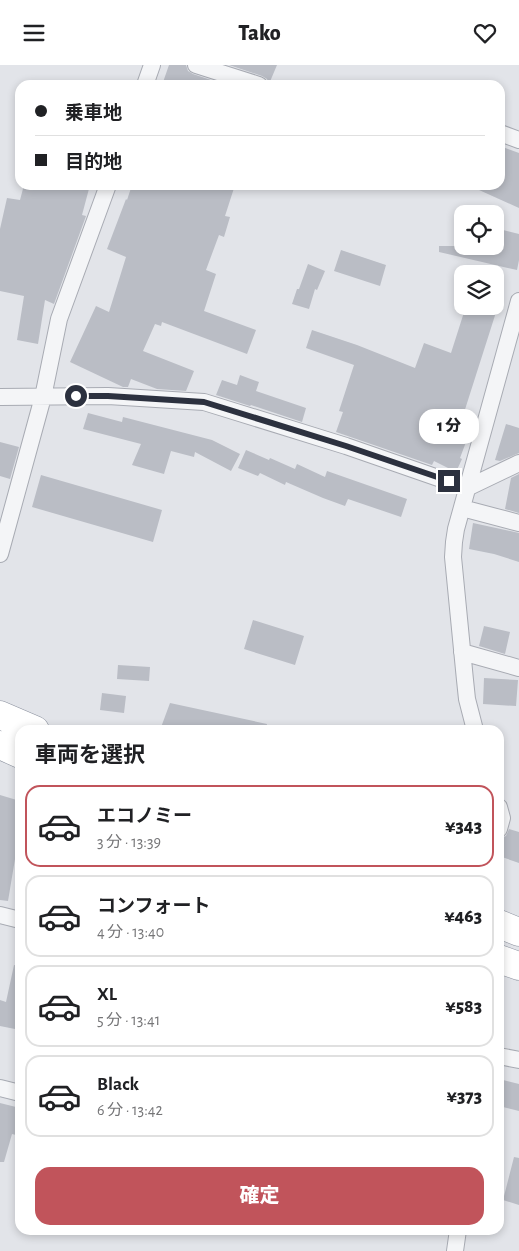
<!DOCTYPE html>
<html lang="ja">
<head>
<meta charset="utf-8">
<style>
	:root { --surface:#fff; --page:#f2f2f2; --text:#202124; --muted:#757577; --line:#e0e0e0; --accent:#c1545b }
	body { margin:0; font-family:"Alegreya Sans","Noto Sans JP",sans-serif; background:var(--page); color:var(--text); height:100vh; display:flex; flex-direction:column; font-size:19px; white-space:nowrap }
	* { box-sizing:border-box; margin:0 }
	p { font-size:16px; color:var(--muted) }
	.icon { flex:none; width:28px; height:28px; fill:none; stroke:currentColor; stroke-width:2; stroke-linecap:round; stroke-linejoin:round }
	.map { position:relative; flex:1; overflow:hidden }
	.drawer { position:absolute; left:15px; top:660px; width:489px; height:510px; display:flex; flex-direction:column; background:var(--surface); border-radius:15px; box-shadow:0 2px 8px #0003 }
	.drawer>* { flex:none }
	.top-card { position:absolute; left:15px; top:15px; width:490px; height:110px; border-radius:15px; box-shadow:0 2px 8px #0003; display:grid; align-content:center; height:110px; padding:0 20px; background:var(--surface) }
	.buttons { position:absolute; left:454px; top:140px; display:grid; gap:10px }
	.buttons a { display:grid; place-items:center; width:50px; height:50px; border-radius:10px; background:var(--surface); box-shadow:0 2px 8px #0003; font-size:25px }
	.end { position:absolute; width:22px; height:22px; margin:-11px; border:6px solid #2c313f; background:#fff; box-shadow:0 0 0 2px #fff }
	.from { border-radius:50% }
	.bubble { position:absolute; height:35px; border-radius:15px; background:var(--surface); box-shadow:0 2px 8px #0003; font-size:16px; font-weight:800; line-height:35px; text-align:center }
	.top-card b { display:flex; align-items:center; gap:18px; height:48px; font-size:19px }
	.top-card b+b { border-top:1px solid var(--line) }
	.top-card i { width:12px; height:12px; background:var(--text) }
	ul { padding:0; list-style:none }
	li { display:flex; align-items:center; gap:15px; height:82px; margin:0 10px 8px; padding:0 10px; border:2px solid var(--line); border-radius:15px }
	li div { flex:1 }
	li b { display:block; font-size:19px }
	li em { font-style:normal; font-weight:800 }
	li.selected { border-color:var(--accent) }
	li>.icon { width:45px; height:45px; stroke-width:1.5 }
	h2 { padding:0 20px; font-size:22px; line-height:60px }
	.action { display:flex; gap:10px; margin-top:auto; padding:10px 20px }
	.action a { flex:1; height:58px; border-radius:15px; background:var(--accent); color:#fff; font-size:20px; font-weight:800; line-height:58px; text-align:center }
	header { display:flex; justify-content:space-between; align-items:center; height:65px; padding:0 20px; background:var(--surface); font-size:22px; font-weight:800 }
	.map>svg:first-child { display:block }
	.building { fill:#babdc5 }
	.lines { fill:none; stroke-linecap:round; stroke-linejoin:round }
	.street-casing { stroke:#a8abb3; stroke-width:18 }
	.highway-casing { stroke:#8b919e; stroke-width:29 }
	.street { stroke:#f4f5f7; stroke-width:16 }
	.highway { stroke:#fff; stroke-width:28 }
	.route { stroke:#2c313f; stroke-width:6 }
</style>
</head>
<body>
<header><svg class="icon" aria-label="menu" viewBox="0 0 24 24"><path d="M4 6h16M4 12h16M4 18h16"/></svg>Tako<svg class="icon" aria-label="heart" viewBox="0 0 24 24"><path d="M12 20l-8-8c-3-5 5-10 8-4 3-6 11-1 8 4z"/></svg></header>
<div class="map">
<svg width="519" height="1186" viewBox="0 0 519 1186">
	<rect width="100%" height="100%" fill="#e2e4e9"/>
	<path class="building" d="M169,0H186L188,6L193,9L226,20H162Z
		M229,0H277L269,19L267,14L262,11Z
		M500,81L519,88V143L468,120H500Z
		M24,120H90L82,150L86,151L54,239L45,235L38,279L17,275L24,231L0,226V164L7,133L20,135Z
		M132,120H235L225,151L230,152L224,172L219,170L206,205L216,209L204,246L256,265L247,289L162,257L161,261L155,259L143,286L194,306L186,326L157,324L131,314L128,322H123L70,297L96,241L109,247L126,192L107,184L126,134L127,135Z
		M495,163L519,169V195L517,205L439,187V181H495Z
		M341,185L386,200L380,221L334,206Z
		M308,199L325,206L317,225L315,224L309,244L292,239L297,224H299Z
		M466,241H498L461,357L472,361L460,393L462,394L456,407L434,396L432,400L336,367L343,347L339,346L354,300L306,283L312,265L357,280L415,303L424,278L451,288Z
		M240,310L259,317L256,326L306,343L302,357L251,340L250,341L216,330L222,315L237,320Z
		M88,348L122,357L123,352L212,375L240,389L231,406L195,387L194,392L171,386L164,409L132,400L141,379L83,364Z
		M506,359L519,363V388L500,396L495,395Z
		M0,377L19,382L10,414L0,411Z
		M246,385L269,395L270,393L295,404L297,399L325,412L327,406L407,434L401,452L348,434L345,441L323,433L286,417L285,420L260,408L258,411L238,403Z
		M519,409V448L505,444L511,413Z
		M41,410L162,445L153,477L32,442Z
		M473,458L519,468V497L494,489L469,484Z
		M253,555L304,571L295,600L244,584Z
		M484,561L510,567L505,589L479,581Z
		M118,600L150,602L149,616L117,614Z
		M484,613L518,615L516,641L483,639Z
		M102,628L126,631L124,648L100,645Z
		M170,638L267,659L266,665H160Z
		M0,730L20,736V764L8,836L0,835Z
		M509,764L519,767V798L499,791V774L506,771Z
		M14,900L20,901V965L0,961V935L6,937Z
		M499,1014L519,1019V1046L499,1041Z
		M0,1038L20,1043V1071L12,1069L4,1097H0Z
		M514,1092L519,1093V1140L503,1135Z"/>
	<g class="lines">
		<g class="street-casing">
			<path id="street" d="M196,0L259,20
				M145,20L152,0
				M500,68L519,75
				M0,332L108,331L204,337L346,381L467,423L519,398
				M462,443L519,458
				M0,489L43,332L59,254L108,120
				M462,587L519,603
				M475,665L467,634L465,615L453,492L454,477L456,464L519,236
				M499,742L502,753L499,764
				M0,850L20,855
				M499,991L519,995
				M0,1023L20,1028
				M455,1186L458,1165"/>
		</g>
		<g class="highway-casing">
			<path id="highway" d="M0,650L35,665
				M0,680L20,689
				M499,859L519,867
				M499,894L519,901"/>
		</g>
		<use href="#street" class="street"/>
		<use href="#highway" class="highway"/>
	</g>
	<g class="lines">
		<path class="route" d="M76,331H108L204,337L346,381L449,416"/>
	</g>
</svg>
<div class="buttons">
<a><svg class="icon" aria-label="locate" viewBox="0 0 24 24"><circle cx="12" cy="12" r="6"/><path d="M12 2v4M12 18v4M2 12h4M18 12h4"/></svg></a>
<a><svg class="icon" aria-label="layers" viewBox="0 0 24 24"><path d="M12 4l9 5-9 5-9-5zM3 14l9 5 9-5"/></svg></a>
</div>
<i class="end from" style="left:76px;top:331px"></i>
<i class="end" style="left:449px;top:416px"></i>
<div class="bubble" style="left:419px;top:344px;width:60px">1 分</div>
<div class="top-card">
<b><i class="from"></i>乗車地</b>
<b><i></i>目的地</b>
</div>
<section class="drawer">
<h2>車両を選択</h2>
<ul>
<li class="selected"><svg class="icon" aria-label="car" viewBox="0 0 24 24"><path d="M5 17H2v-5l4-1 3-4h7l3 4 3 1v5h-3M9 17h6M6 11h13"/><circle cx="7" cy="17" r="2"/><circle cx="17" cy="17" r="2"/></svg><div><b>エコノミー</b><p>3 分 · 13:39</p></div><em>¥343</em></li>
<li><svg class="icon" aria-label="car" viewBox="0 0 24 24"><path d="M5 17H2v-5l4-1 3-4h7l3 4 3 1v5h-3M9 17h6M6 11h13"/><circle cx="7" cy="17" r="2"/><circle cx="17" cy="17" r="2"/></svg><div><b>コンフォート</b><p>4 分 · 13:40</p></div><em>¥463</em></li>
<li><svg class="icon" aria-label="car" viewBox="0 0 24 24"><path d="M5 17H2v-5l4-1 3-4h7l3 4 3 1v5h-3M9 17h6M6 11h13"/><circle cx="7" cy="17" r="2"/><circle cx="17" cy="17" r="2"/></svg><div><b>XL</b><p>5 分 · 13:41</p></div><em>¥583</em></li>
<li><svg class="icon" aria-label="car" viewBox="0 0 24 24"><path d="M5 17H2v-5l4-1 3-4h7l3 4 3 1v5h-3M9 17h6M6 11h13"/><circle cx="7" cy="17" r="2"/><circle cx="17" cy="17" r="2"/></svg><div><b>Black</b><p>6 分 · 13:42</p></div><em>¥373</em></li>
</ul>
<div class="action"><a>確定</a></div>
</section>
</div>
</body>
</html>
